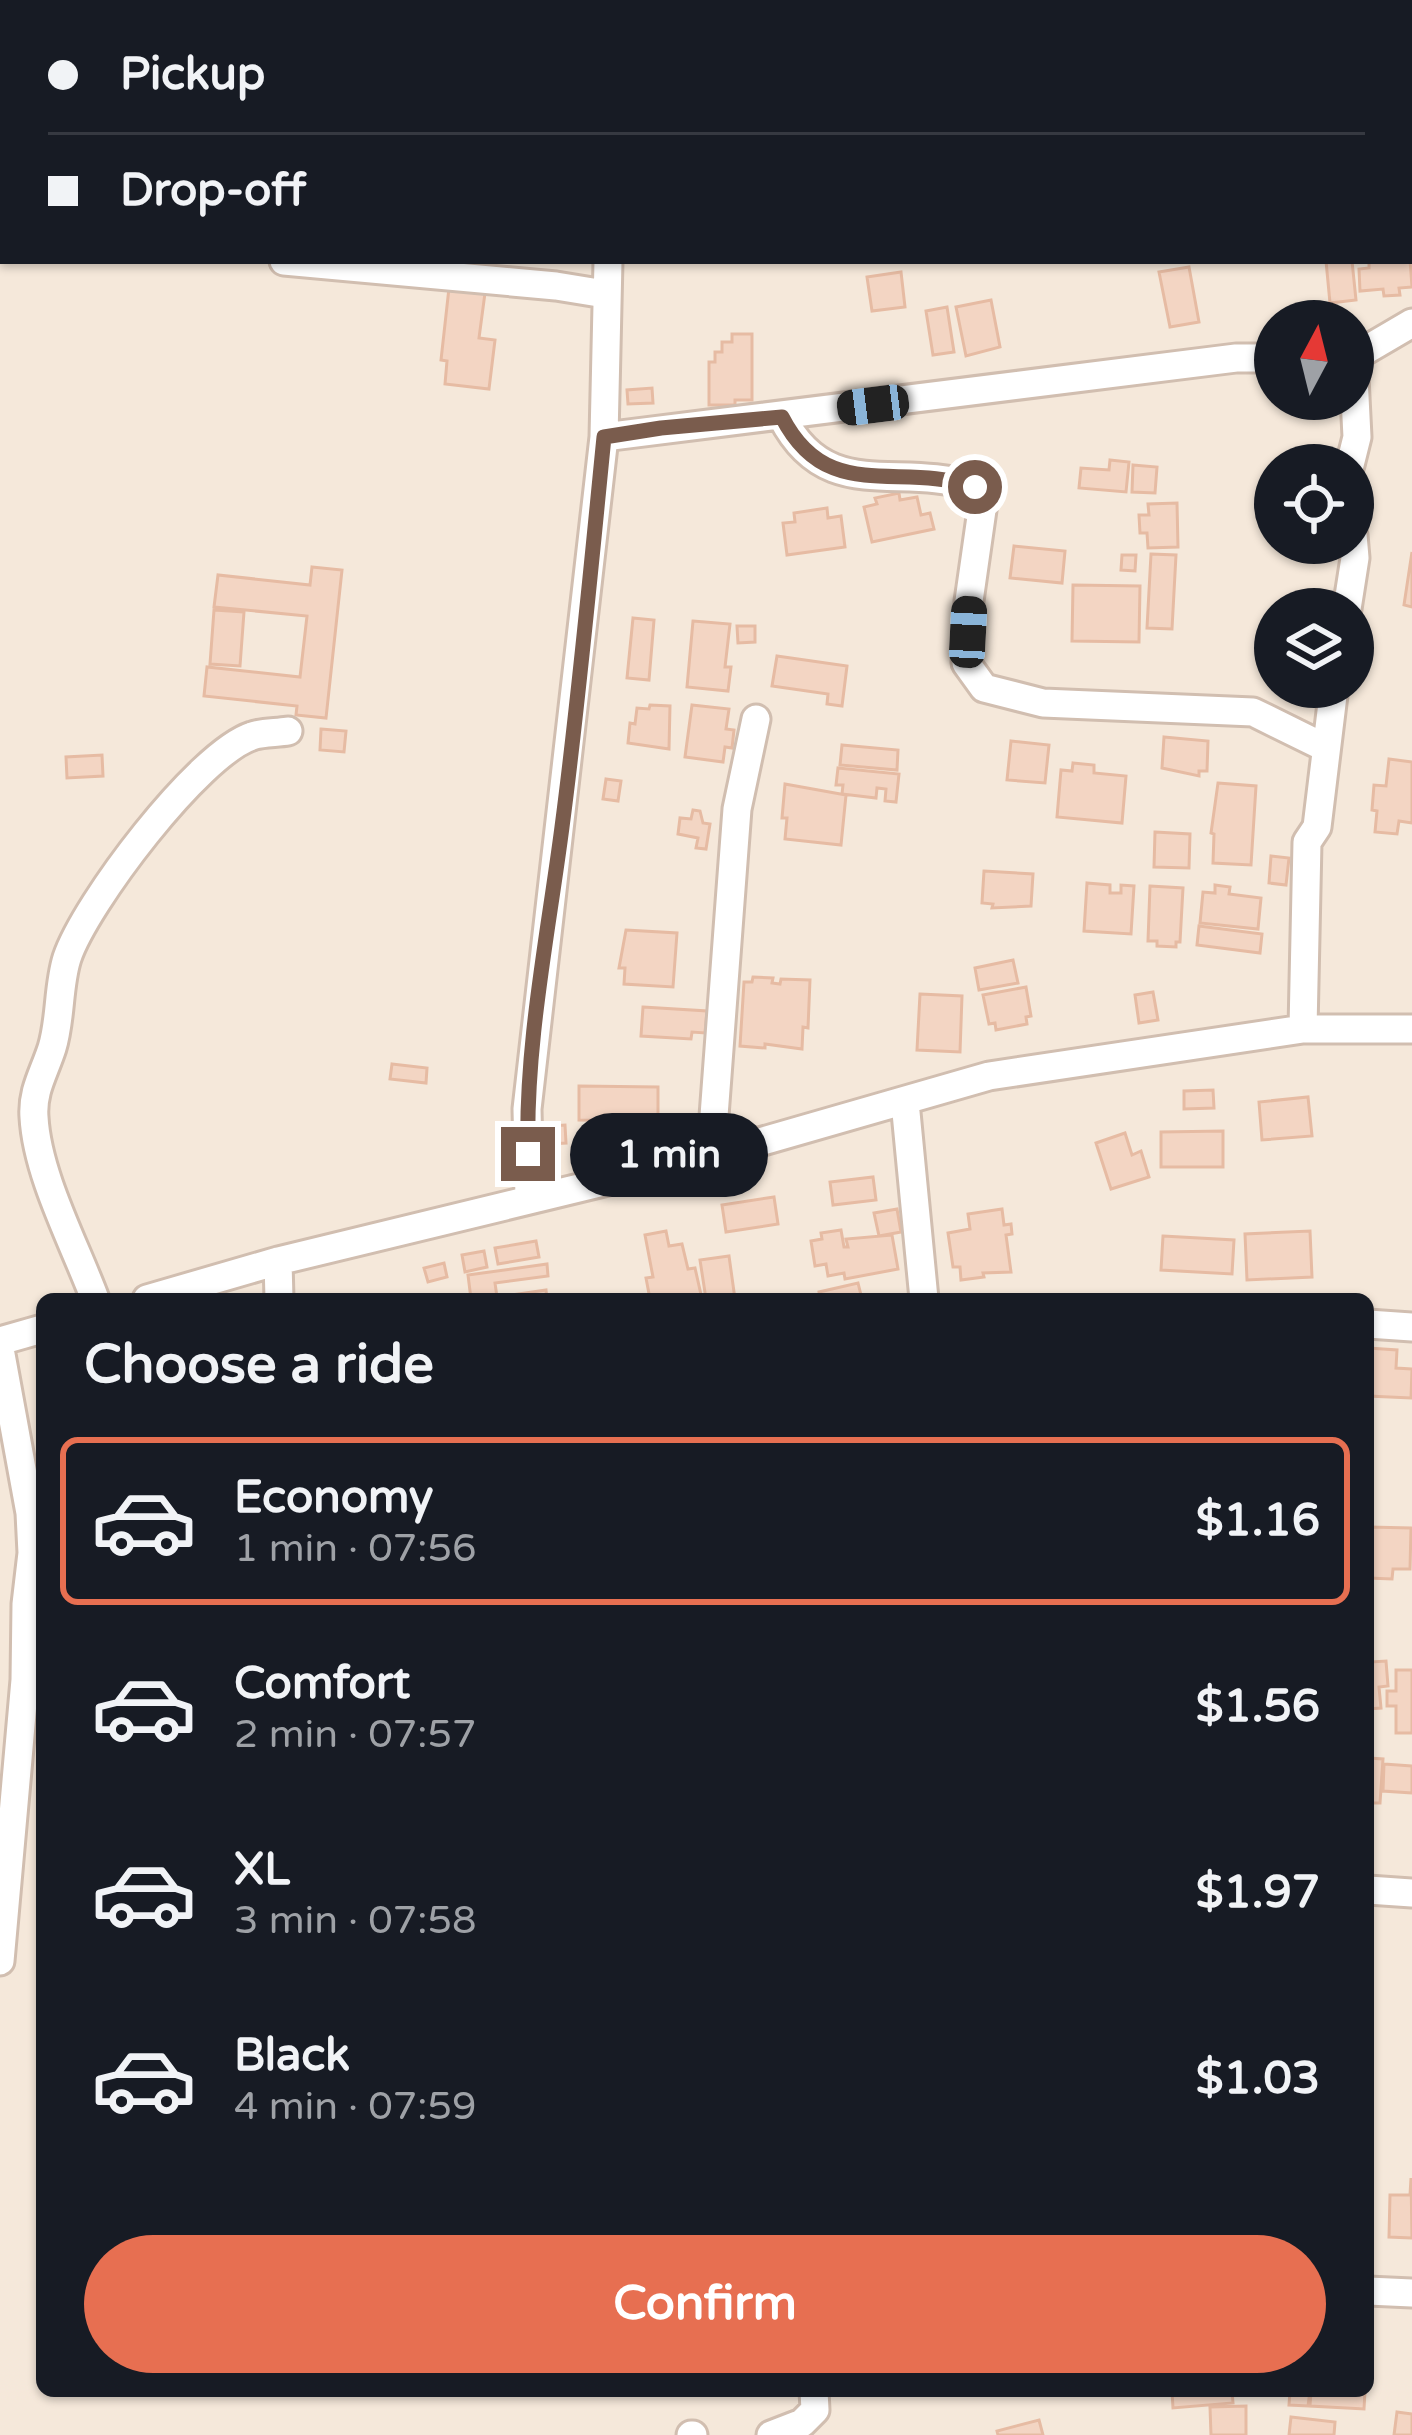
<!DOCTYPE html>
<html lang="en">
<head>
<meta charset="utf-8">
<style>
	:root { --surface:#171b24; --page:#20242c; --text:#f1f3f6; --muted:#9ea1a6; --line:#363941; --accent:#e76f51 }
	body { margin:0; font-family:"Varela Round",sans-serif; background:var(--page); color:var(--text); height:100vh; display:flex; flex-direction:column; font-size:45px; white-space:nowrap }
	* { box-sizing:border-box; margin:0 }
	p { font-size:39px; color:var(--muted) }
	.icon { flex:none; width:66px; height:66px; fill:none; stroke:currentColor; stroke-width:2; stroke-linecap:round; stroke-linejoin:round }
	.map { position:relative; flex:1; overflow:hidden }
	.side { position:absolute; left:36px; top:1293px; width:1338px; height:1104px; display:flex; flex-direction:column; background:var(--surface); border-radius:18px; box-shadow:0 3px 9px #0004 }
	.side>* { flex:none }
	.hud { position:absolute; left:0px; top:0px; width:1413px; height:264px; box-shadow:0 3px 9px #0004; display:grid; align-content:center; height:264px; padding:0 48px; background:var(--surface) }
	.needle { width:78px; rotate:7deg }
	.tools { position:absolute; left:1254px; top:300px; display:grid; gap:24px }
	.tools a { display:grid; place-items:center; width:120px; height:120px; border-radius:50%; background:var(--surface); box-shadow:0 3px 9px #0004; font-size:60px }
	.end { position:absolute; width:54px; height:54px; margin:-27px; border:15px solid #7a5c4d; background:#fff; box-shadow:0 0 0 6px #fff }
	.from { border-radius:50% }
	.bubble { position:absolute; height:84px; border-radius:42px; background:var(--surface); box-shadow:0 3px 9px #0004; font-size:39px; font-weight:700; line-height:84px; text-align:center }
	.car { position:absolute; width:36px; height:72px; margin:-36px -18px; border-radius:15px; box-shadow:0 0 9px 3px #0007; background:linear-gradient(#222 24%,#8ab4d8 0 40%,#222 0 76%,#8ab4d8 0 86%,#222 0) }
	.hud b { display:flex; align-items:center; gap:42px; height:114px; font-size:45px }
	.hud b+b { border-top:3px solid var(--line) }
	.hud i { width:30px; height:30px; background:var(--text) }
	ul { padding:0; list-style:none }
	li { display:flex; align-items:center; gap:36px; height:168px; margin:0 24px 18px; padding:0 24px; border:6px solid transparent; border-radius:18px }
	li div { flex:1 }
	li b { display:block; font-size:45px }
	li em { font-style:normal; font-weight:700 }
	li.active { border-color:var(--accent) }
	li>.icon { width:108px; height:108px; stroke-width:1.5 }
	h2 { padding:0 48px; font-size:54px; line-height:144px }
	.primary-button { display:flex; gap:24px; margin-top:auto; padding:24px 48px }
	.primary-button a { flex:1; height:138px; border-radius:72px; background:var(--accent); color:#fff; font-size:48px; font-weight:700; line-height:138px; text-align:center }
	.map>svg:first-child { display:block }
	.residential { fill:#f5e8da; fill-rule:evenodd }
	.education { fill:#f3e8fa }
	.building { fill:#f3d5c3; stroke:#e6bba3; stroke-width:3 }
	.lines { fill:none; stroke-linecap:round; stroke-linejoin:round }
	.minor-casing { stroke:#d1beb0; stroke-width:33 }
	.minor { stroke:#fff; stroke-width:27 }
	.route { stroke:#7a5c4d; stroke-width:15 }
</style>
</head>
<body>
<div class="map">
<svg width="1412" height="2435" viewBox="0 0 1412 2435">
	<rect width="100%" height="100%" fill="#fdf6ec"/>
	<path class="residential" d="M0,0H1412V2435H0ZM3,3H1410V261H3ZM1275,321H1353V399H1275ZM1275,465H1353V543H1275ZM1275,609H1353V687H1275ZM42,1299H1368V2391H42Z"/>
	<path class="education" d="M0,0H620L3,3V196Z"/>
	<path class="building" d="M1410,260L1412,287L1399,288L1400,295L1384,296L1383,289L1360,291L1359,269L1369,268V261Z
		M1326,261H1352L1356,300L1330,303Z
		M1189,267L1199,322L1170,327L1159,272Z
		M901,272L905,307L872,311L867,277Z
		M449,288L485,293L479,338L495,340L489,389L445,384L447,361L441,360Z
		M991,300L1000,347L966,356L956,307Z
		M947,307L954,352L933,355L926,311Z
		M732,334H752V400H735V405H709V362H715V352H722V342H732Z
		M652,388L653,403L628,404L627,390Z
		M1110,460L1129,462L1126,492L1079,488L1081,468L1109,470Z
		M1133,465L1157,467L1155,493L1132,492Z
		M899,493L900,500L917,497L921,515L930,513L934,529L872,542L864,507L877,504L875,498Z
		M1177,503L1178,547L1148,548L1147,533H1140L1139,515H1149L1148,504Z
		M827,508L828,518L841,516L845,547L787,555L783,523L795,522L794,513Z
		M1014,546L1065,551L1062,583L1010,578Z
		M1412,552V607L1404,605Z
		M1151,554L1176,555L1172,629L1147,628Z
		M1122,555H1136L1135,571L1121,570Z
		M312,567L342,570L326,718L296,715L297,706L204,696L207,667L300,677L307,616L214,607L218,575L310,585Z
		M1073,585L1140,586L1139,642L1072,641Z
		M214,610L244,612L240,666L210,664Z
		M633,618L654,620L649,680L627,678Z
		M693,621L730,624L725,667H731L728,691L687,687Z
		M737,626H755V642L738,643Z
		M777,656L847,666L842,706L827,704L828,694L772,686Z
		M650,705L670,706L669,749L628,743L630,723L635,724L637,708L649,709Z
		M692,705L729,709L726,729L734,730L732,748L725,747L723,762L685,757Z
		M321,729L346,731L344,752L320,750Z
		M1164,737L1208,741L1207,771H1199V776L1162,768Z
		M1011,741L1049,745L1045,783L1007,780Z
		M842,745L898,750L897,770L840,765Z
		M102,755L103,776L67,778L66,757Z
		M1389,759L1412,762V823L1399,821L1397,834L1375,832L1377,811L1372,810L1374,785L1386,786Z
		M1073,763L1094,765V773L1126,776L1122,823L1057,817L1061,770L1072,771Z
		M838,768L899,774L896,802L885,801L886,789L877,788L876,798L842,794L843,785H836Z
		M606,779L621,781L618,801L603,799Z
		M1218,783L1256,786L1251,865L1213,863L1214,834L1211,833Z
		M785,784L846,795L841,845L785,839L787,818H782Z
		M693,810L700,811L703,823L710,824L706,849L696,848L698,838L678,834L680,818L691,819Z
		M1155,832L1190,834L1189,868L1154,867Z
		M1271,856L1289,858L1286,885L1269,883Z
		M984,871L1033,874L1031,906L992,908L993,904L982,903Z
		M1087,883L1110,885V893H1121V885L1134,886L1131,934L1084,931Z
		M1215,885L1230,887L1229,894L1261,898L1258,929L1200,923L1203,892L1215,893Z
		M1150,886L1183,888L1180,942H1176V947L1157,946V941H1148Z
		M1199,926L1262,934L1260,953L1197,945Z
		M626,930L677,933L673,987L624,984L625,968H619Z
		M1013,960L1018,983L979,990L975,968Z
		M753,977L773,978L772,983L780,984L781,979L810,980L808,1028L803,1027L802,1049L765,1044V1048L740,1046L744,982H752Z
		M1026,987L1031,1016L1026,1017L1027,1024L996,1030L995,1023L989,1024L983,995Z
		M1153,992L1158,1020L1139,1023L1135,995Z
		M920,994L962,996L960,1052L917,1050Z
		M643,1007L707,1011L705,1033L692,1032L691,1039L641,1036Z
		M392,1064L427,1068L426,1083L390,1079Z
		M579,1086L658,1087V1121L579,1120Z
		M1213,1090L1214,1108L1184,1109V1091Z
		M1308,1097L1312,1136L1262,1140L1259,1102Z
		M685,1124L688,1144L661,1148L659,1128Z
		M565,1125L566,1143L550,1144L549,1126Z
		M650,1126L654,1151L601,1159L598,1135Z
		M1223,1131V1167H1161V1132Z
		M1125,1133L1132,1155L1141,1151L1149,1177L1111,1189L1096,1143Z
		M873,1177L876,1200L833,1205L830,1182Z
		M774,1197L778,1224L726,1232L722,1205Z
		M897,1209L901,1232L879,1236L874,1213Z
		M1002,1209L1004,1225L1011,1224L1012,1234L1006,1235L1011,1272L983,1273L984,1277L961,1280L960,1267H953L948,1233L970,1229L968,1214Z
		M841,1230L844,1247H848L846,1239L892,1235L898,1269L845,1279L844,1273L828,1276L826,1264L815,1266L811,1241L822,1239L821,1233Z
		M666,1231L669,1246L682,1244L688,1269L695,1268L702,1299H650L646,1278L653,1277L645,1235Z
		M1310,1231L1312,1277L1247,1280L1245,1234Z
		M1163,1236L1234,1240L1232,1274L1161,1270Z
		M536,1241L539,1257L498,1264L495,1248Z
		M484,1251L487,1267L465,1272L462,1255Z
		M729,1256L735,1299H706L700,1260Z
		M444,1263L447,1277L428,1282L424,1268Z
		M547,1264L548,1276L495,1283L497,1297L546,1290L547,1299H471L468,1275Z
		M858,1283L862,1299H820L819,1292Z
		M1368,1348L1397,1350L1396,1368L1412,1369L1411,1398L1368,1396Z
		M1368,1527L1411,1528L1410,1569H1393L1392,1579L1368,1578Z
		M1368,1655L1371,1662L1386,1661L1388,1686L1379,1687L1381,1708L1368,1709Z
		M1396,1670H1412V1733H1396V1706H1387V1691H1396Z
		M1368,1758L1383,1759L1380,1803H1368Z
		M1384,1764L1412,1766V1793L1383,1791Z
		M1411,2178L1412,2238L1389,2237L1390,2195H1410Z
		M1172,2391H1232L1233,2403L1173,2408Z
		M1290,2391H1310L1308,2406L1289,2405Z
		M1311,2391H1365L1364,2409L1310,2406Z
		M1246,2406V2435H1211L1210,2407Z
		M1397,2412L1412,2414V2435H1394Z
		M1291,2417L1335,2422L1334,2435H1289Z
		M1039,2420L1043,2435H998L997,2431Z"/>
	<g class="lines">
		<g class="minor-casing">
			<path id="minor" d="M639,3V0
				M758,3V0
				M1410,117H1412
				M0,240H3
				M284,261L556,286L605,294
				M1354,357L1412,323
				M782,417C827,505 898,461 975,487L983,503L969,601L966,663L984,688L1043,703L1253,712L1324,747
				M604,437L1236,358H1275
				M1350,465L1357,437L1353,357
				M1347,609L1355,558L1353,535
				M1303,1029L1307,842L1317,827L1334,687
				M905,1102L924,1299
				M711,1156L737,809L756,719
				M529,1198L527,1109L604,437L608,261
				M278,1261L279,1299
				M95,1299C75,1245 37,1175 34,1117C32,1091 44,1073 52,1048C61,1019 58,986 67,958C85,904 198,754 252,736C262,732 277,733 288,731
				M147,1299L278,1261L711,1156L989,1076L1303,1029H1412
				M1368,1324L1412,1327
				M0,1341L42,1329
				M0,1349L30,1513L32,1553L26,1604L25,1680L0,1961
				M1368,1890L1412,1893
				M1368,2291L1412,2293
				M691,2435H693
				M771,2435L802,2423L815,2410L814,2391"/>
		</g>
		<use href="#minor" class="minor"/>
	</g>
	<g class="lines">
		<path class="route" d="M528,1154C525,1045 548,935 562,827C579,698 591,567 604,437L661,428L782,417C827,505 898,461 975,487"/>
	</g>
</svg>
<div class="tools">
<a><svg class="needle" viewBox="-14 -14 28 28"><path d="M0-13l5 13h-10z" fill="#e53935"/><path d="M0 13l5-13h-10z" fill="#9ea1a6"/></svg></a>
<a><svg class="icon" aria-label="locate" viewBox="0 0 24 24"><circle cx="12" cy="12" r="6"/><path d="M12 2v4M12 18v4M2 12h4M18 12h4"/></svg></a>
<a><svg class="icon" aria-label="layers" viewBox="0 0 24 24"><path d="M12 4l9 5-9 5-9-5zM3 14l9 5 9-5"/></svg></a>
</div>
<i class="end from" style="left:975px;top:487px"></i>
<i class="end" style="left:528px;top:1154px"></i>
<div class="bubble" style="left:570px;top:1113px;width:198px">1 min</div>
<i class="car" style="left:873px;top:405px;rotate:263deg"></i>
<i class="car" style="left:968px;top:632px;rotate:3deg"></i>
<div class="hud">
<b><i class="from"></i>Pickup</b>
<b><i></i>Drop-off</b>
</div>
<section class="side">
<h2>Choose a ride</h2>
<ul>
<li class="active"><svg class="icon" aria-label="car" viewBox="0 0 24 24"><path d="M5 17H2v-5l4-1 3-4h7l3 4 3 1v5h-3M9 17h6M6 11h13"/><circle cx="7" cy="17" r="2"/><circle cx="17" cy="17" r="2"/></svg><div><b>Economy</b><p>1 min · 07:56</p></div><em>$1.16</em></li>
<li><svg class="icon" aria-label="car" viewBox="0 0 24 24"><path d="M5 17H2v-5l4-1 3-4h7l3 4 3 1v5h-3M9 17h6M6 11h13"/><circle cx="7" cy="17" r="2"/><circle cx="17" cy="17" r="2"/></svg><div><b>Comfort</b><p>2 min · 07:57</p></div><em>$1.56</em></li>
<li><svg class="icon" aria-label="car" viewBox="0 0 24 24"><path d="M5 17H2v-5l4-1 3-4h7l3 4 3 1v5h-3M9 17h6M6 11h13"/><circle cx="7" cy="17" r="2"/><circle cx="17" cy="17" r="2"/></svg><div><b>XL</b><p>3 min · 07:58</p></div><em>$1.97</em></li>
<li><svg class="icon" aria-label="car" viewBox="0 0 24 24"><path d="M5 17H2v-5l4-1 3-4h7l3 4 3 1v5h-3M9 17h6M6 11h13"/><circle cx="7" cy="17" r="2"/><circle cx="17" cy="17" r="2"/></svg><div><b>Black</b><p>4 min · 07:59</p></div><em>$1.03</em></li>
</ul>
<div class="primary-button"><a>Confirm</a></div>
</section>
</div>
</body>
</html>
